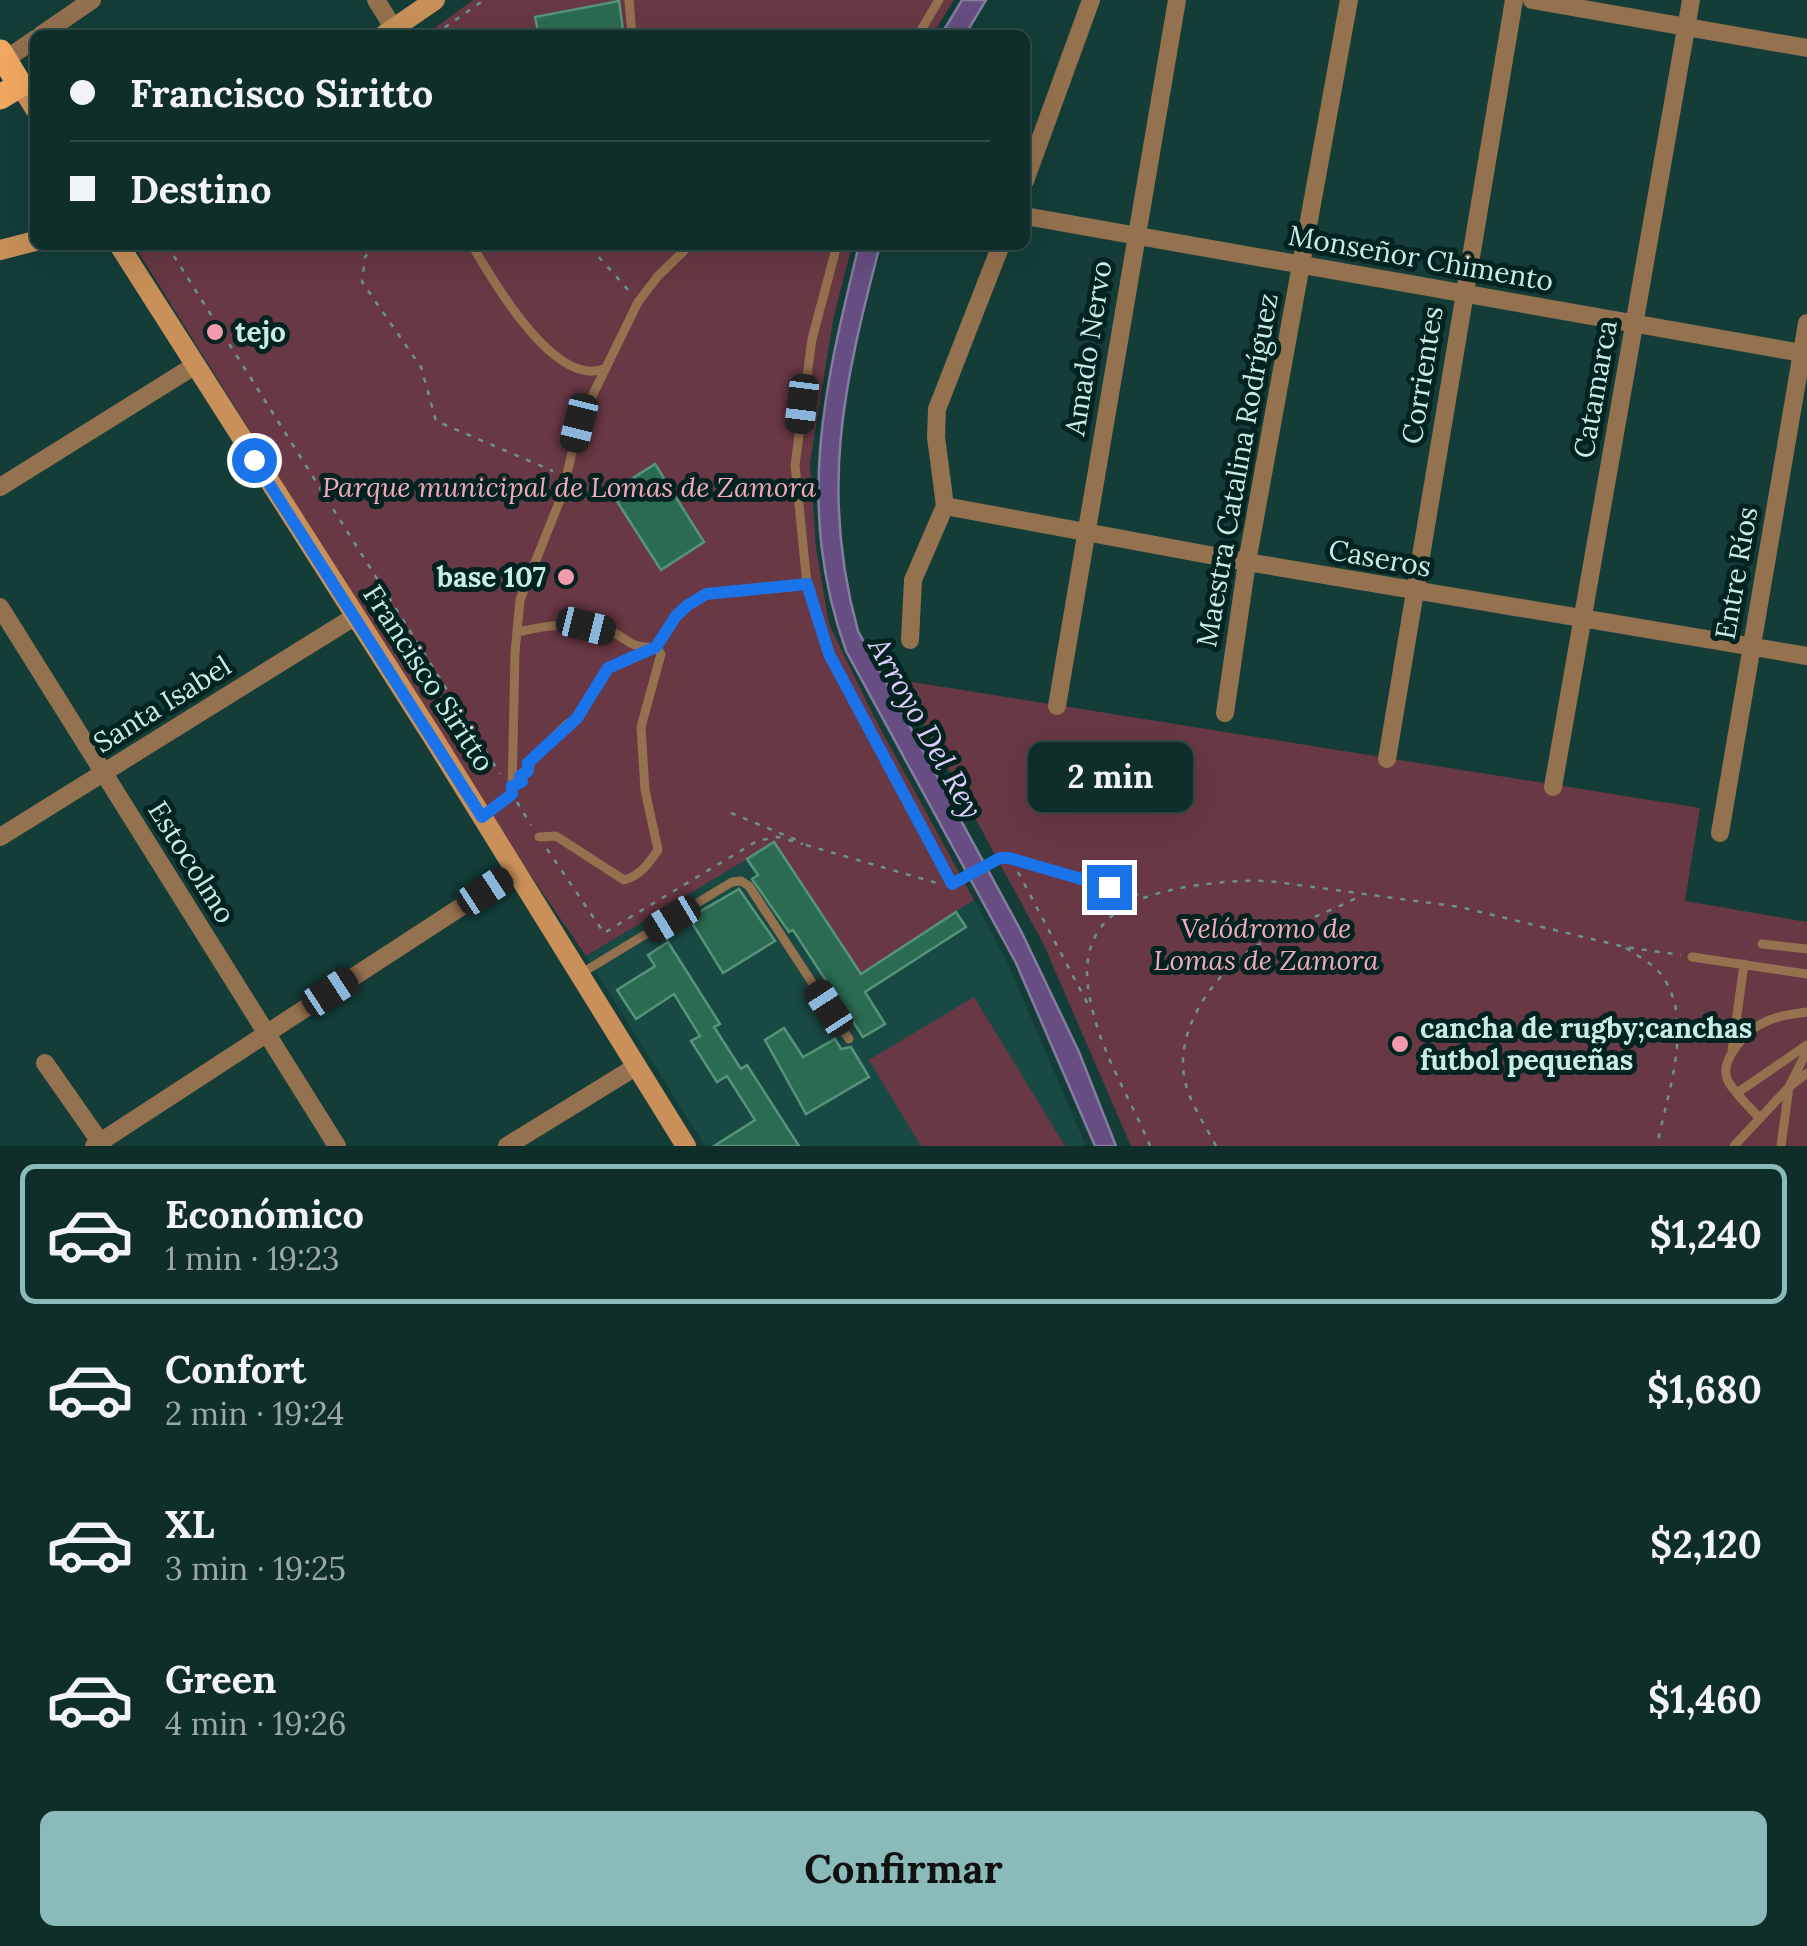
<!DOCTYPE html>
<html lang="es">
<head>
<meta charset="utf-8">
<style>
	:root { --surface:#0f2e2a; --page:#1d3a36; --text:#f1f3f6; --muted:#9ba8a8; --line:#2f4a47; --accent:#8bbbb9 }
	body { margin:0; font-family:Lora,serif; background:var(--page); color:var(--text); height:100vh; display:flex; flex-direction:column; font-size:38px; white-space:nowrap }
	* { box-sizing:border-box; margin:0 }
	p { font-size:32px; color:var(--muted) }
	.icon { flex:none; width:55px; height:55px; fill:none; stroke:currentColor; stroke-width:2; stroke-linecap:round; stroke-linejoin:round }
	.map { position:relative; height:1146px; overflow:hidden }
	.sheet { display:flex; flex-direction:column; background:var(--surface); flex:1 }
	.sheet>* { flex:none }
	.guide { position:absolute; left:30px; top:30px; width:1000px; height:220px; border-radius:15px; box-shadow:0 10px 40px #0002,0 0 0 2px var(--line); display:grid; align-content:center; height:220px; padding:0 40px; background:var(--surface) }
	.end { position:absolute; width:45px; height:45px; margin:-22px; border:12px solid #1a73e8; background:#fff; box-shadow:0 0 0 5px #fff }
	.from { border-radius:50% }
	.bubble { position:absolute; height:70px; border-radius:15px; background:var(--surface); box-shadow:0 10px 40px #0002,0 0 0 2px var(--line); font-size:32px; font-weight:700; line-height:70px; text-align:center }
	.car { position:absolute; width:30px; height:60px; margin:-30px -15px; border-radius:12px; box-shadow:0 0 8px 2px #0007; background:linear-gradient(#222 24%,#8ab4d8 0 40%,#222 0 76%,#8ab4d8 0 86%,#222 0) }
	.guide b { display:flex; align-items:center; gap:35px; height:95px; font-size:38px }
	.guide b+b { border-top:2px solid var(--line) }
	.guide i { width:25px; height:25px; background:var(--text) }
	ul { padding:18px 0 0; list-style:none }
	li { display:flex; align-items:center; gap:30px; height:140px; margin:0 20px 15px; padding:0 20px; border:5px solid transparent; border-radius:15px }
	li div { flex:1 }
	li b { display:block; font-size:38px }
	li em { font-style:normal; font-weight:700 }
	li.active { border-color:var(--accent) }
	li>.icon { width:90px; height:90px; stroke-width:1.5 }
	.button { display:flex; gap:20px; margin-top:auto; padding:20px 40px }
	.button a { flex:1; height:115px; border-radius:15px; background:var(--accent); color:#111; font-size:40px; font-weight:700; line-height:115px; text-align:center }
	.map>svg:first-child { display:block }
	.built { fill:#194943 }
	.green { fill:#683844 }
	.water { fill:#664e82; stroke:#837da0; stroke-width:2.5 }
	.building { fill:#2b6b52; stroke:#569479; stroke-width:2.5 }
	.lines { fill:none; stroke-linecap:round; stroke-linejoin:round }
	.path { stroke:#6c938d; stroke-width:2.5; stroke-dasharray:5 8; stroke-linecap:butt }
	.lane { stroke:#94714f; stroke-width:9 }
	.street { stroke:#94714f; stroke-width:18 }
	.secondary { stroke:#c99159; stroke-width:20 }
	.primary { stroke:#f2a960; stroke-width:25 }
	.route { stroke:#1a73e8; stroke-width:12 }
	.poi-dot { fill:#f29aae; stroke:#02231f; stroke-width:4 }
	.labels { text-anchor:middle; stroke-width:10; stroke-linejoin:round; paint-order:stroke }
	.street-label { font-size:28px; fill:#c8ece6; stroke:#02231f }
	.poi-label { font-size:28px; font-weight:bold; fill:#c8ece6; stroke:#02231f; text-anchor:start }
	.park-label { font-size:28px; font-style:italic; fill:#f5a8b9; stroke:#02231f }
	.water-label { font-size:30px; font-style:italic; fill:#e1ccfc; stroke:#02231f }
</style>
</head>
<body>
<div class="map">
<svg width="1807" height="1146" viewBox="0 0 1807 1146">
	<rect width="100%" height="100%" fill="#143d38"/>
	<path class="built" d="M774,842L861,974L974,900L1007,962L1086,1146H705L586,956Z"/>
	<path class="green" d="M473,0H954L932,35H425Z
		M134,245H852L833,320L810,463L816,548L829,624L873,715L974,900L861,974L747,859L586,956L488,813Z
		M900,680L1700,808L1685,901L1807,922V1146H1131L1043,943Z
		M974,997L1065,1146H921L869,1060Z"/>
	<path class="water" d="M962,0H986L965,35H941Z
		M859,245H880C844,383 819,490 858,631L1021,931L1079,1052L1116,1146H1095L1016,963L846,651C795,507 824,388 859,245Z"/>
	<path class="building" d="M619,1L623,30L609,32V35H539L535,17Z
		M655,464L704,542L661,570L611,492Z
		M774,842L861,974L956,912L966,927L865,992L885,1024L863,1037L793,930L789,932L752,879L758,875L747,859Z
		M739,889L775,941L723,973L689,918Z
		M668,942L720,1024L714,1027L741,1069L747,1065L799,1146H714L755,1120L727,1076L717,1082L691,1041L700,1036L674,994L636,1019L617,990L655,966L648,955Z
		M784,1028L803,1057L835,1039L841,1049L851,1047L869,1077L806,1114L765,1040Z"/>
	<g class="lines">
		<path class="path" d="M434,35L484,0
			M167,245L500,774
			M376,245L365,257L362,282L421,367L436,421L553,471
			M594,245L598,256L629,291
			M517,802L531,825
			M731,813L799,841
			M806,845L937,883
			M547,849L604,933L757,841L777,837L803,844
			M1018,872L1091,1010
			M1121,890L1143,896
			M1626,948C1639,957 1654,964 1663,977C1695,1023 1666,1097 1657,1146
			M1150,1146C1132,1102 1104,1058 1093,1012C1070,927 1117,898 1192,886C1221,882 1247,879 1276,882L1460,907L1625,947L1681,955
			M1216,1146C1205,1124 1188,1101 1184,1076C1176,1027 1215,973 1255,947C1287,926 1326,914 1360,896"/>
		<path class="lane" d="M629,0L632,35
			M918,35L939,0
			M472,245C493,281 556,391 606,368
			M837,245L812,339L795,465L807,584L829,655L952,884L999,859L1009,858L1109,887
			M517,632C549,625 581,620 612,632C626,638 632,648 648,647
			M513,786L522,783L521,776L529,771V763L567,724L577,718L608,668L656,647L676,615L689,605L707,594L807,584
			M482,817L512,794L515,652L520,600L562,495L579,423L638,302L658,276L690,245
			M539,837L556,836L624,880C640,876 649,863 658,850L645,790L641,727L661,654L656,647
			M1762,944L1807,949
			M1692,957L1807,974
			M580,974L732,882L741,881L749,886L849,1039
			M1732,1051L1744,964
			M1737,1093L1807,1045
			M1759,1118C1750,1107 1735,1094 1728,1081C1718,1062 1745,1032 1761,1024C1775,1016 1792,1014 1807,1012
			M1734,1146L1789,1087L1807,1073
			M1781,1146L1789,1087L1807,1051"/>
		<path class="street" d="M376,0L398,35
			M1532,0L1807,48
			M41,35L92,0
			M5,60L35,39
			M1025,181L1091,0
			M1025,216L1807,354
			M0,487L194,366
			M945,506L1247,562L1807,656
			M0,607L337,1146
			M910,640L913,580L945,506L936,437L937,409L1001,245
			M1057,706L1177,0
			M1225,713L1247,562L1349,0
			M1387,759L1514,0
			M1553,787L1691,0
			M1720,833L1807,323
			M0,837L354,617
			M45,1063L103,1146
			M94,1146L516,871
			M507,1146L637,1066"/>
		<path class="secondary" d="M384,35L435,0
			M20,85L35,109
			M119,245L434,739L686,1146
			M0,250L35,241"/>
		<path class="primary" d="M0,52L20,85L0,97"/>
	</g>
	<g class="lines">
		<path class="route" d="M254,460L482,817L512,794V786L522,782L520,776L528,771V763L577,718L608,668L656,647L676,616L688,605L706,594L807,584L829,654L952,884L1000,858H1009L1109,887"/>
	</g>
	<g class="poi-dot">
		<circle cx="215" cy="332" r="10"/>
		<circle cx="566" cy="577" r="10"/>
		<circle cx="1400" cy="1044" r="10"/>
	</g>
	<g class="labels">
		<g class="street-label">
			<text transform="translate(1421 258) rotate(10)" y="10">Monseñor Chimento</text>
			<text transform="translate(1088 348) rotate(-81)" y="10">Amado Nervo</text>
			<text transform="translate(1422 375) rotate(-81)" y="10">Corrientes</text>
			<text transform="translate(1595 389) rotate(-80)" y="10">Catamarca</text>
			<text transform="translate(1237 470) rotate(-80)" y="10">Maestra Catalina Rodríguez</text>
			<text transform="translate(1380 558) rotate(10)" y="10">Caseros</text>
			<text transform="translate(1736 573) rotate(-80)" y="10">Entre Ríos</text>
			<text transform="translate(429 678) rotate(57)" y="10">Francisco Siritto</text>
			<text transform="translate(162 704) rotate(-32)" y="10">Santa Isabel</text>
			<text transform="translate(192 862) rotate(58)" y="10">Estocolmo</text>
		</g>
		<g class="poi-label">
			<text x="235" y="342">tejo</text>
			<text x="546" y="587" text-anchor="end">base 107</text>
			<text x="1420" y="1038">cancha de rugby;canchas<tspan x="1420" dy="32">futbol pequeñas</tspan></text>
		</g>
		<g class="park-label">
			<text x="569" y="497">Parque municipal de Lomas de Zamora</text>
			<text x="1266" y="938">Velódromo de<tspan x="1266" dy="32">Lomas de Zamora</tspan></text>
		</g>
		<g class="water-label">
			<text transform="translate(925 728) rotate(61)" y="10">Arroyo Del Rey</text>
		</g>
	</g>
</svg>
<i class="end from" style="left:254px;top:460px"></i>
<i class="end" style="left:1109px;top:887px"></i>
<div class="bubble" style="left:1028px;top:742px;width:165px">2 min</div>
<i class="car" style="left:802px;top:404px;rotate:187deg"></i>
<i class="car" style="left:579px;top:423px;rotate:194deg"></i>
<i class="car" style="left:586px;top:626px;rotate:104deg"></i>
<i class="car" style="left:485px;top:891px;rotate:57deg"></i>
<i class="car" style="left:672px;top:919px;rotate:239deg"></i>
<i class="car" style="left:330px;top:992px;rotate:57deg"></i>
<i class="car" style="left:829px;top:1008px;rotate:327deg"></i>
<div class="guide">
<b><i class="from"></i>Francisco Siritto</b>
<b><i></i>Destino</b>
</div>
</div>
<section class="sheet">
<ul>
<li class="active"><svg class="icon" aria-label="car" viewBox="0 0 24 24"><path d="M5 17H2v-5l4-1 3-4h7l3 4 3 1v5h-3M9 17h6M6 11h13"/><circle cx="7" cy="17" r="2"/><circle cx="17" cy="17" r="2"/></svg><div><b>Económico</b><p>1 min · 19:23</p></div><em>$1,240</em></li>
<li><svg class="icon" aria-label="car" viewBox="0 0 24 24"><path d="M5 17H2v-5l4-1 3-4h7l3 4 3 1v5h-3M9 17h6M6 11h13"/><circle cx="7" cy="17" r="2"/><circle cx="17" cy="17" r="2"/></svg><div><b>Confort</b><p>2 min · 19:24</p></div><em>$1,680</em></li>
<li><svg class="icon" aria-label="car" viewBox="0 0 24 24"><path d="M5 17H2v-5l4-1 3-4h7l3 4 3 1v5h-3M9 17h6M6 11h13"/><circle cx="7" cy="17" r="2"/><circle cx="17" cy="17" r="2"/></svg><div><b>XL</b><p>3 min · 19:25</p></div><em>$2,120</em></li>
<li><svg class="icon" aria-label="car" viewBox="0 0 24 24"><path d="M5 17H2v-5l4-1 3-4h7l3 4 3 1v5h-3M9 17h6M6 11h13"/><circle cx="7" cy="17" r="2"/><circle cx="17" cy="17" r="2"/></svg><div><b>Green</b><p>4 min · 19:26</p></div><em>$1,460</em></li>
</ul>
<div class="button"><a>Confirmar</a></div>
</section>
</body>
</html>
